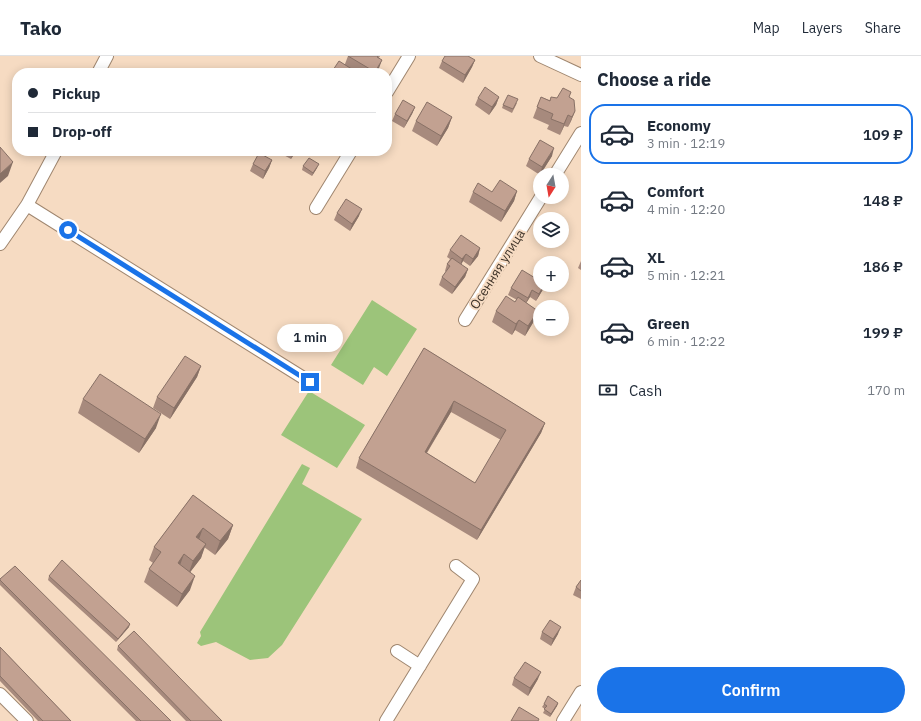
<!DOCTYPE html>
<html lang="en">
<head>
<meta charset="utf-8">
<style>
	:root { --surface:#fff; --page:#f2f2f3; --text:#1f2937; --muted:#747a83; --line:#e0e1e3; --accent:#1a73e8 }
	body { margin:0; font-family:"IBM Plex Sans",sans-serif; background:var(--page); color:var(--text); height:100vh; display:flex; flex-direction:column; font-size:15px; white-space:nowrap }
	* { box-sizing:border-box; margin:0 }
	p { font-size:13px; color:var(--muted) }
	.icon { flex:none; width:22px; height:22px; fill:none; stroke:currentColor; stroke-width:2; stroke-linecap:round; stroke-linejoin:round }
	.map { position:relative; flex:1; overflow:hidden }
	.drawer { display:flex; flex-direction:column; background:var(--surface); width:340px }
	.drawer>* { flex:none }
	.banner { position:absolute; left:12px; top:12px; width:380px; height:88px; border-radius:16px; box-shadow:0 2px 10px #0003; display:grid; align-content:center; height:88px; padding:0 16px; background:var(--surface) }
	.needle { width:26px; rotate:191deg }
	.tools { position:absolute; left:533px; top:112px; display:grid; gap:8px }
	.tools a { display:grid; place-items:center; width:36px; height:36px; border-radius:50%; background:var(--surface); box-shadow:0 2px 10px #0003; font-size:20px }
	.end { position:absolute; width:18px; height:18px; margin:-9px; border:5px solid #1a73e8; background:#fff; box-shadow:0 0 0 2px #fff }
	.from { border-radius:50% }
	.bubble { position:absolute; height:28px; border-radius:14px; background:var(--surface); box-shadow:0 2px 10px #0003; font-size:13px; font-weight:600; line-height:28px; text-align:center }
	.banner b { display:flex; align-items:center; gap:14px; height:38px; font-size:15px }
	.banner b+b { border-top:1px solid var(--line) }
	.banner i { width:10px; height:10px; background:var(--text) }
	ul { padding:0; list-style:none }
	li { display:flex; align-items:center; gap:12px; height:60px; margin:0 8px 6px; padding:0 8px; border:2px solid transparent; border-radius:16px }
	li div { flex:1 }
	li b { display:block; font-size:15px }
	li em { font-style:normal; font-weight:600 }
	li.selected { border-color:var(--accent) }
	li>.icon { width:36px; height:36px; stroke-width:1.5 }
	h2 { padding:0 16px; font-size:18px; line-height:48px }
	.pay { display:flex; align-items:center; gap:10px; height:44px; padding:0 16px; font-size:15px }
	.pay p { margin-inline-start:auto }
	.primary-button { display:flex; gap:8px; margin-top:auto; padding:8px 16px }
	.primary-button a { flex:1; height:46px; border-radius:24px; background:var(--accent); color:#fff; font-size:16px; font-weight:600; line-height:46px; text-align:center }
	header { display:flex; align-items:center; gap:24px; box-sizing:border-box; height:56px; padding:0 20px; background:var(--surface); border-bottom:1px solid var(--line) }
	header strong { font-size:19px }
	nav { display:flex; gap:22px; margin-inline-start:auto; font-size:14px }
	main { display:flex; flex:1; min-height:0 }
	.map>svg:first-child { display:block }
	.green { fill:#9cc47a }
	.lines { fill:none; stroke-linecap:round; stroke-linejoin:round }
	.minor-casing { stroke:#9f866f; stroke-width:14 }
	.minor { stroke:#fff; stroke-width:12 }
	.wall { fill:#a78a7d; fill-rule:evenodd }
	.shaded-wall { fill:#887166 }
	.building { fill:#c2a191; stroke:#887166; fill-rule:evenodd }
	.route { stroke:#1a73e8; stroke-width:5 }
	.labels { text-anchor:middle; stroke-width:4; stroke-linejoin:round; paint-order:stroke }
	.street-label { font-size:13px; fill:#3e3329; stroke:#f6dbc2 }
</style>
</head>
<body>
<header>
<strong>Tako</strong>
<nav><a>Map</a><a>Layers</a><a>Share</a></nav>
</header>
<main>
<div class="map">
<svg width="581" height="665" viewBox="0 0 581 665">
	<rect width="100%" height="100%" fill="#f6dbc2"/>
	<path class="green" d="M372,244L417,273L387,320L374,311L363,329L331,309Z
		M309,335L365,369L337,412L281,379Z
		M302,408L310,412L302,428L362,463L282,589L268,602L250,604L216,586L201,590L197,587L201,580L200,576Z"/>
	<g class="lines">
		<g class="minor-casing">
			<path id="minor" d="M540,0L581,19
				M98,17L107,0
				M387,36L409,0
				M555,119L581,77
				M27,149L310,326
				M316,152L351,95
				M0,188L27,149L56,95
				M465,264L541,141
				M397,595L420,610
				M0,638L27,665
				M386,665L473,523L456,510
				M563,665L581,636"/>
		</g>
		<use href="#minor" class="minor"/>
	</g>
	<path class="wall" d="M348,0H380L379,2L378,15L377,17H331L345,8Z
		M475,4L472,11L463,27L439,12L442,5Z
		M499,41L496,49L489,59L475,49L478,42Z
		M541,41L549,44L569,41L575,55L571,65L568,71L564,70L560,79L547,73L549,69L533,62Z
		M517,47L512,57L502,52L503,49Z
		M415,51L412,58L404,72L392,65L395,58Z
		M452,61L448,72L437,90L412,75L416,65Z
		M278,95H296L291,103L278,96Z
		M552,100L540,119L526,110L529,103Z
		M272,104L269,112L263,123L250,115L253,108Z
		M303,110L317,112L312,120L302,114Z
		M517,135L514,145L501,166L469,146L473,136H492Z
		M337,157L359,160L350,175L334,164Z
		M480,192L478,200L470,210L463,205L461,209L468,213L465,221L452,238L439,229L442,221L446,216L445,215L447,208L450,203L447,201L450,194Z
		M581,205V214L578,212Z
		M545,229L542,235L536,245L530,241L526,247L538,255L534,265L525,280L515,274L512,279L492,266L496,255L515,246L517,244L508,239L511,232Z
		M424,292L545,367L541,377L477,484L356,412L359,402ZM451,356L501,384L475,427L427,397Z
		M201,310L197,321L170,363L153,352L157,341Z
		M83,343L156,372L139,397L78,357Z
		M193,439L233,469L228,483L215,499L204,491L201,502L190,516V534L177,551L144,526L149,513L153,507L149,504L154,491Z
		M49,520L129,571L116,586L48,524Z
		M0,523L171,665H136L0,529Z
		M581,524V543L573,539L576,531Z
		M542,576L558,578L551,590L540,583Z
		M118,590L222,665H186L117,594Z
		M0,591L71,665H38L0,625Z
		M514,622L538,623L528,640L512,629Z
		M558,647L557,650L550,661L543,657L545,653L542,651L544,648Z"/>
	<path class="shaded-wall" d="M382,4L378,15L377,17H374Z
		M475,4L472,11L463,27L465,19Z
		M499,41L496,49L489,59L492,51Z
		M415,51L412,58L404,72L407,65Z
		M575,55L571,65L568,71L572,61Z
		M568,59L564,70L560,79L564,68Z
		M452,61L448,72L437,90L441,80Z
		M554,92L552,100L540,119L542,111Z
		M294,95H296L291,103L293,96Z
		M272,104L269,112L263,123L265,115Z
		M13,106L8,120L0,127V118Z
		M319,108L317,112L312,120L313,117Z
		M517,135L514,145L501,166L505,155Z
		M362,153L359,160L350,175L352,168Z
		M480,192L478,200L470,210L473,203Z
		M466,198L463,205L460,210L462,203Z
		M468,213L465,221L452,238L455,231Z
		M545,229L542,235L536,245L539,238Z
		M532,234L530,241L525,249L528,242Z
		M538,255L534,265L525,280L528,270Z
		M519,264L515,274L512,279L516,268Z
		M201,310L197,321L170,363L174,352Z
		M454,345L451,356L421,406L425,396Z
		M161,358L156,372L139,397L145,383Z
		M545,367L541,377L477,484L481,474Z
		M233,469L228,483L215,499L220,485Z
		M203,472L198,486L196,481Z
		M206,488L201,502L188,519L193,505Z
		M184,498L179,512L178,507Z
		M195,520L190,534L177,551L182,538Z
		M130,568L129,571L116,586L118,583Z
		M561,571L558,578L551,590L553,583Z
		M541,616L538,623L528,640L530,632Z
		M558,647L557,650L550,661L551,658Z"/>
	<path class="building" d="M348,0H378L377,1L382,4L375,16Z
		M445,0H468L475,4L465,19L442,5Z
		M339,5L358,17H331Z
		M485,31L499,41L492,51L478,42Z
		M563,32L571,36L569,41L574,44L575,55L572,61L568,59L564,68L551,63L553,58L537,51L541,41L550,45L551,41L557,42Z
		M508,39L518,43L513,53L503,49Z
		M403,44L415,51L407,65L395,58Z
		M427,46L452,61L441,80L416,65Z
		M540,84L554,92L542,111L529,103Z
		M0,91L13,106L0,118Z
		M259,97L272,104L265,115L253,108Z
		M309,102L319,108L313,117L303,110Z
		M500,124L517,135L505,155L473,136L478,127L492,136Z
		M346,143L362,153L352,168L337,157Z
		M461,179L480,192L473,203L466,198L462,203L450,194Z
		M452,202L468,213L455,231L442,221L450,210L447,208Z
		M522,214L540,225V229H544L539,238L532,234L528,242L511,232Z
		M506,240L515,246L518,241L538,255L528,270L519,264L516,268L496,255Z
		M424,292L545,367L481,474L359,402ZM454,345L506,374L475,427L425,396Z
		M185,300L201,310L174,352L157,341Z
		M100,318L161,358L145,383L83,343Z
		M193,439L233,469L220,485L203,472L196,481L206,488L193,505L184,498L178,507L195,520L182,538L149,513L161,496L154,491Z
		M62,504L130,568L118,583L49,520Z
		M15,510L171,665H141L0,524V523Z
		M581,524V535L576,531Z
		M550,564L561,571L553,583L542,576Z
		M134,575L222,665H191L118,590Z
		M0,591L71,665H43L0,620Z
		M525,606L541,616L530,632L514,622Z
		M548,640L558,647L551,658L544,653L547,650L544,648Z
		M519,651L539,663L538,665H511Z"/>
	<g class="lines">
		<path class="route" d="M68,174L310,326"/>
	</g>
	<g class="labels">
		<g class="street-label">
			<text transform="translate(497 213) rotate(-58)" y="5">Осенняя улица</text>
		</g>
	</g>
</svg>
<div class="tools">
<a><svg class="needle" viewBox="-14 -14 28 28"><path d="M0-13l5 13h-10z" fill="#e53935"/><path d="M0 13l5-13h-10z" fill="#747a83"/></svg></a>
<a><svg class="icon" aria-label="layers" viewBox="0 0 24 24"><path d="M12 4l9 5-9 5-9-5zM3 14l9 5 9-5"/></svg></a>
<a>+</a>
<a>−</a>
</div>
<i class="end from" style="left:68px;top:174px"></i>
<i class="end" style="left:310px;top:326px"></i>
<div class="bubble" style="left:277px;top:268px;width:66px">1 min</div>
<div class="banner">
<b><i class="from"></i>Pickup</b>
<b><i></i>Drop-off</b>
</div>
</div>
<section class="drawer">
<h2>Choose a ride</h2>
<ul>
<li class="selected"><svg class="icon" aria-label="car" viewBox="0 0 24 24"><path d="M5 17H2v-5l4-1 3-4h7l3 4 3 1v5h-3M9 17h6M6 11h13"/><circle cx="7" cy="17" r="2"/><circle cx="17" cy="17" r="2"/></svg><div><b>Economy</b><p>3 min · 12:19</p></div><em>109 ₽</em></li>
<li><svg class="icon" aria-label="car" viewBox="0 0 24 24"><path d="M5 17H2v-5l4-1 3-4h7l3 4 3 1v5h-3M9 17h6M6 11h13"/><circle cx="7" cy="17" r="2"/><circle cx="17" cy="17" r="2"/></svg><div><b>Comfort</b><p>4 min · 12:20</p></div><em>148 ₽</em></li>
<li><svg class="icon" aria-label="car" viewBox="0 0 24 24"><path d="M5 17H2v-5l4-1 3-4h7l3 4 3 1v5h-3M9 17h6M6 11h13"/><circle cx="7" cy="17" r="2"/><circle cx="17" cy="17" r="2"/></svg><div><b>XL</b><p>5 min · 12:21</p></div><em>186 ₽</em></li>
<li><svg class="icon" aria-label="car" viewBox="0 0 24 24"><path d="M5 17H2v-5l4-1 3-4h7l3 4 3 1v5h-3M9 17h6M6 11h13"/><circle cx="7" cy="17" r="2"/><circle cx="17" cy="17" r="2"/></svg><div><b>Green</b><p>6 min · 12:22</p></div><em>199 ₽</em></li>
</ul>
<div class="pay"><svg class="icon" aria-label="cash" viewBox="0 0 24 24"><path d="M3 7h18v10H3z"/><circle cx="12" cy="12" r="2"/></svg>Cash<p>170 m</p></div>
<div class="primary-button"><a>Confirm</a></div>
</section>
</main>
</body>
</html>
